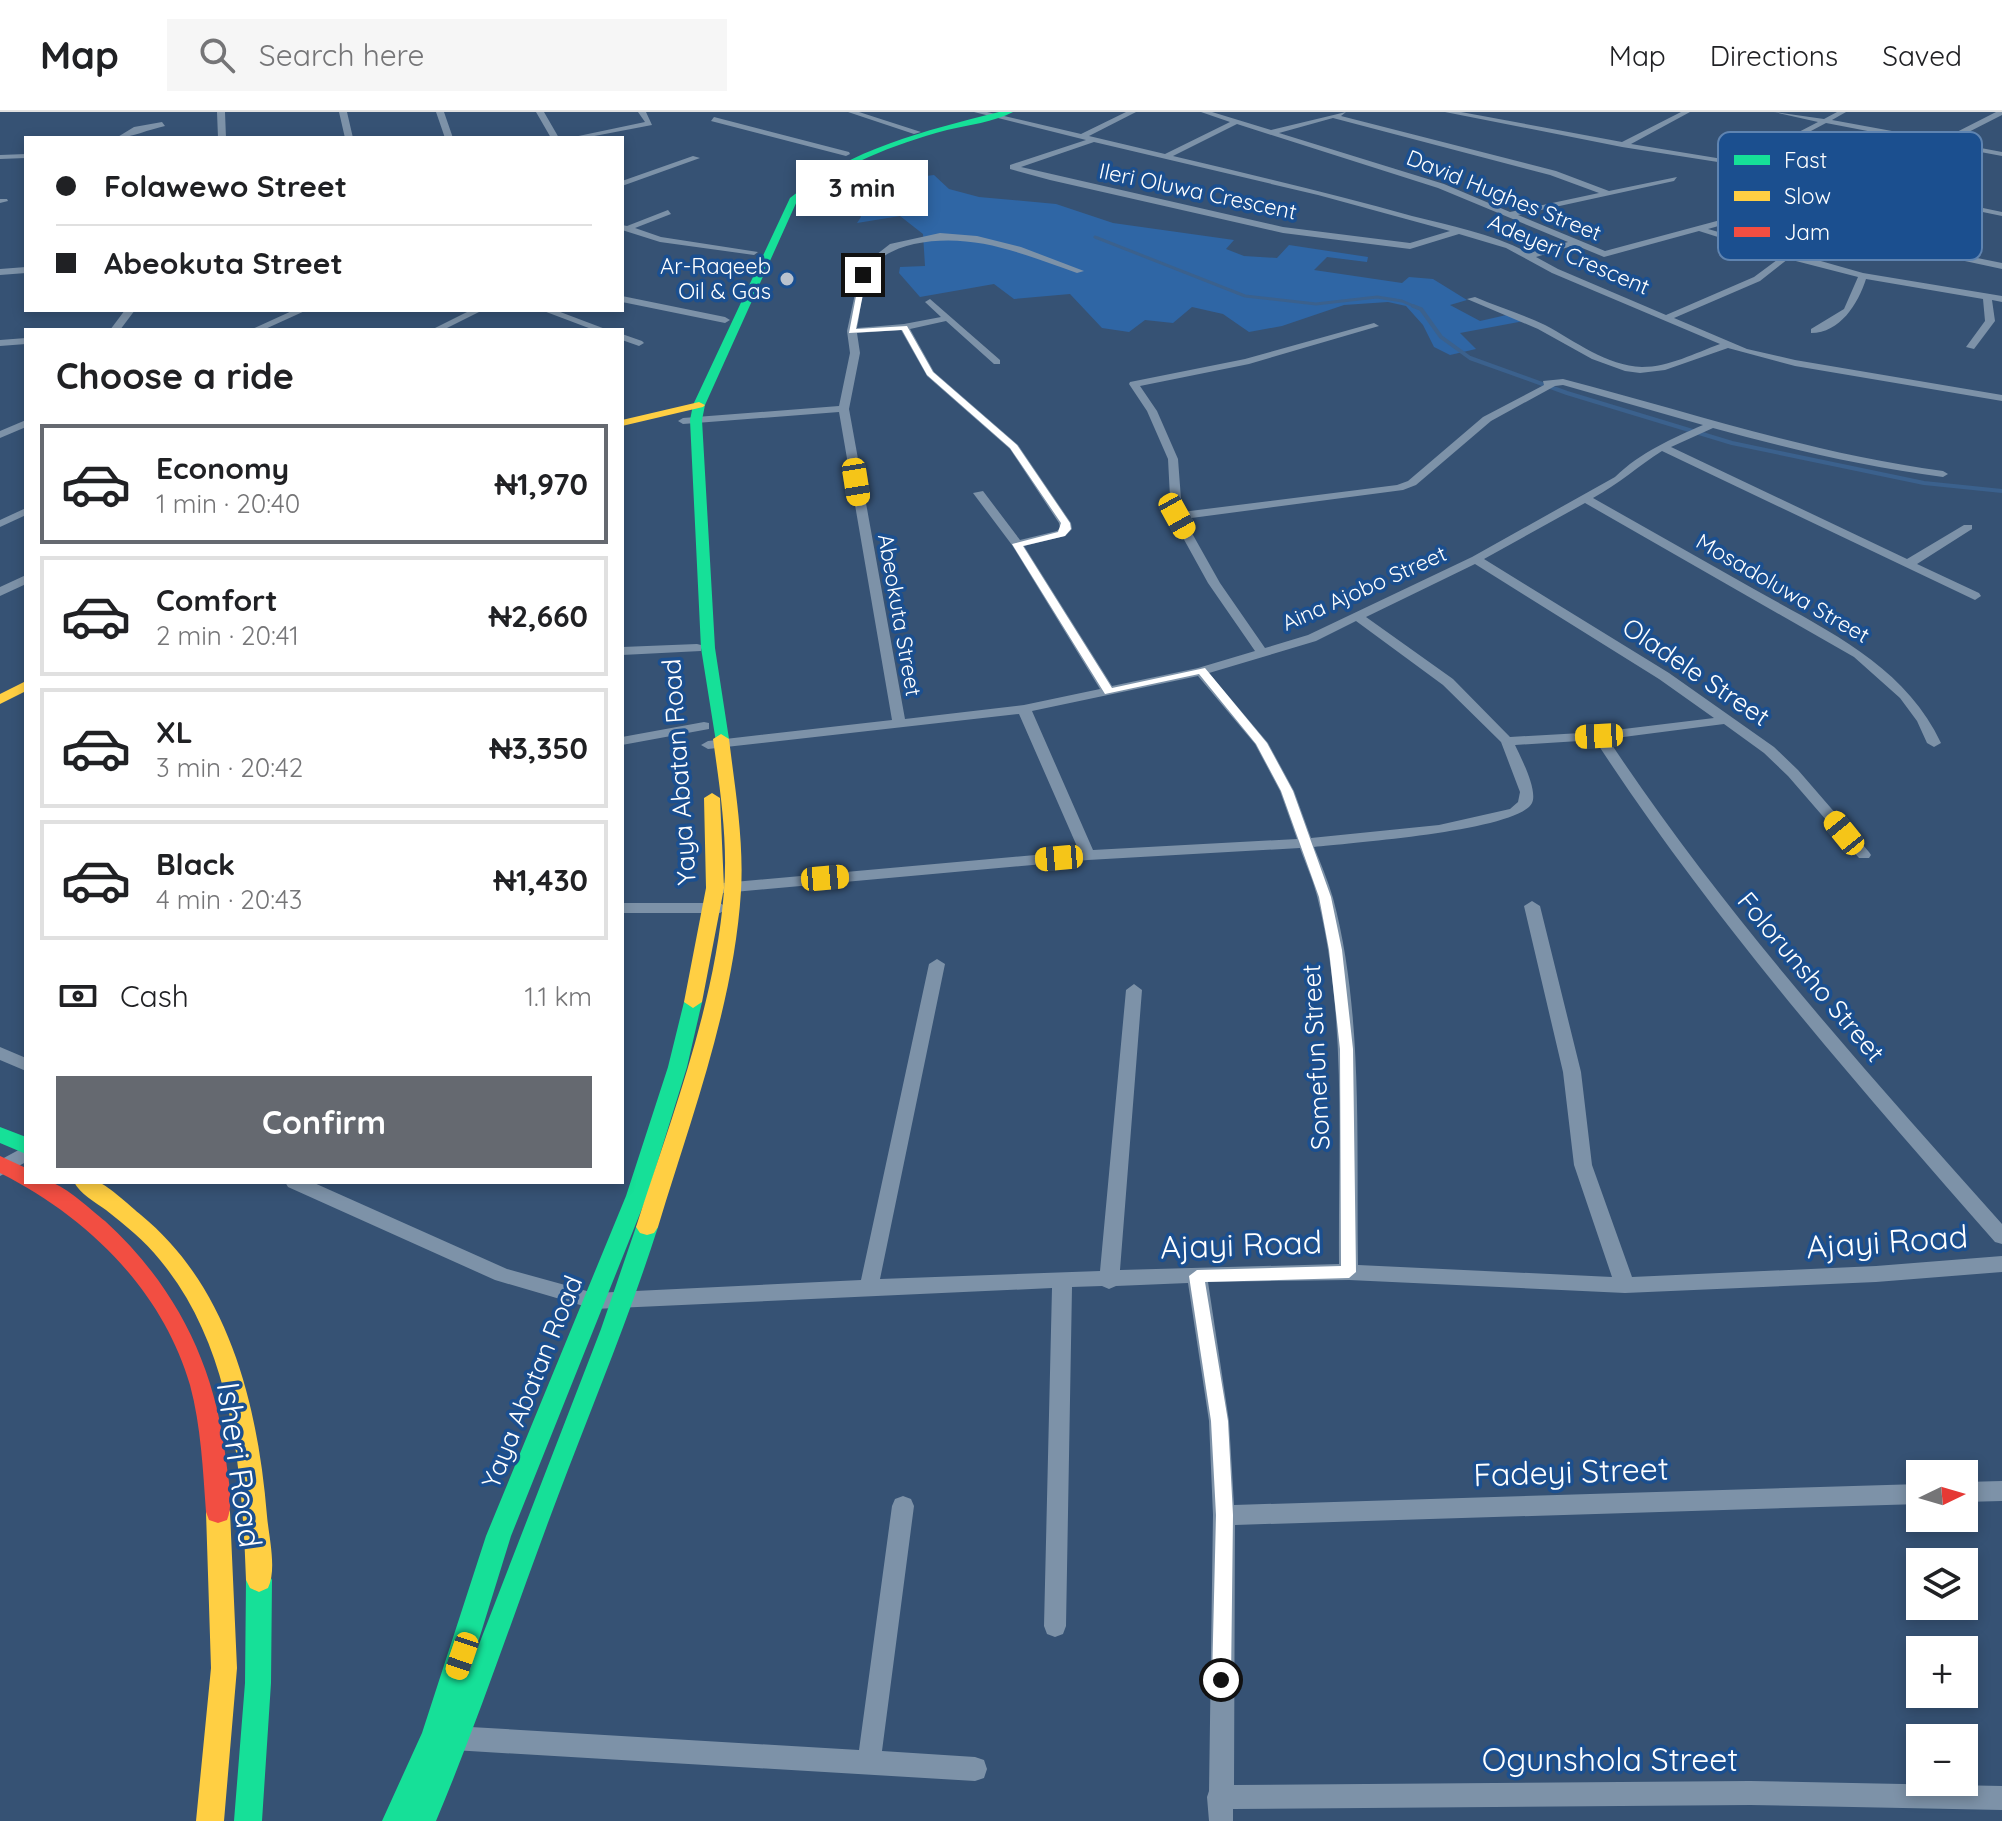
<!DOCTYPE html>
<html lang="en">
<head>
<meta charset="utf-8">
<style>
	:root { --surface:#fff; --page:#f6f6f6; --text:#202124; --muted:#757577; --line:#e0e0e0; --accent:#656970 }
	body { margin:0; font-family:Quicksand,sans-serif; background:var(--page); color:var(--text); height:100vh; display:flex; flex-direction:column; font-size:30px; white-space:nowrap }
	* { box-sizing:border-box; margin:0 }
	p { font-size:26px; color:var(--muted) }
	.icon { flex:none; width:44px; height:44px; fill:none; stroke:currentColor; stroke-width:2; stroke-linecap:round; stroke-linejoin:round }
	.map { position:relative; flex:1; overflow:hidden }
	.drawer { position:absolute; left:24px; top:216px; width:600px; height:856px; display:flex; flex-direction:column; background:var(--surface); border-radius:0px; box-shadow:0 4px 12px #0003 }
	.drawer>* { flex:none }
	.top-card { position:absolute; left:24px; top:24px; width:600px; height:176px; border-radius:0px; box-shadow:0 4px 12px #0003; display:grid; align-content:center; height:176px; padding:0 32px; background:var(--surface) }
	.needle { width:52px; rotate:85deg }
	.fabs { position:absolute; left:1906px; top:1348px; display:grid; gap:16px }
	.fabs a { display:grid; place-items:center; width:72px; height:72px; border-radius:0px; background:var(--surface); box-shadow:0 4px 12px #0003; font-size:40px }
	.end { position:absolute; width:36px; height:36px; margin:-18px; border:10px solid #fff; background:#111; box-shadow:0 0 0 4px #111 }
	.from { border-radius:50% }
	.bubble { position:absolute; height:56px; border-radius:0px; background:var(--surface); box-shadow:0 4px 12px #0003; font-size:26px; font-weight:700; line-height:56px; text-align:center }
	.car { position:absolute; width:24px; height:48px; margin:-24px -12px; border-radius:10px; box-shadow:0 0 6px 2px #0007; background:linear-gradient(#f5c518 24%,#345 0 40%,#f5c518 0 76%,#345 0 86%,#f5c518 0) }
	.top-card b { display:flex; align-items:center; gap:28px; height:76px; font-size:30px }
	.top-card b+b { border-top:2px solid var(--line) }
	.top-card i { width:20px; height:20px; background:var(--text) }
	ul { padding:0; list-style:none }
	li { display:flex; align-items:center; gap:24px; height:120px; margin:0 16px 12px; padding:0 16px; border:4px solid var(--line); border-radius:0px }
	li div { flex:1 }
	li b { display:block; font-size:30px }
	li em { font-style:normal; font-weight:700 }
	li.selected { border-color:var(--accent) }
	li>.icon { width:72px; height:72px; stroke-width:1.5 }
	h2 { padding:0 32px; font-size:36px; line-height:96px }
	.pay { display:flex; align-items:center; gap:20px; height:88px; padding:0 32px; font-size:30px }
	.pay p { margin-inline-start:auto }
	.primary-button { display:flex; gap:16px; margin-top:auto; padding:16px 32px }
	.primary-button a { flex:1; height:92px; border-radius:0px; background:var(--accent); color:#fff; font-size:32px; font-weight:700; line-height:92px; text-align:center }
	header { display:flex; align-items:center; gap:48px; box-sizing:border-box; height:112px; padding:0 40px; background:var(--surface); border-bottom:2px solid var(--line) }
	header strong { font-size:38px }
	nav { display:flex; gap:44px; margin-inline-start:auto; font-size:28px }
	.search { width:560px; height:72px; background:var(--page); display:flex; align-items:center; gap:20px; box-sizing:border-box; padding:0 28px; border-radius:0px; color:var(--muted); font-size:30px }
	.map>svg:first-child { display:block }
	.green { fill:#2f66a5 }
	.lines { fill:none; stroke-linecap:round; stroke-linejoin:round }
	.stream-far1 { stroke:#3b618d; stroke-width:3 }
	.stream { stroke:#3b618d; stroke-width:4 }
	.street { fill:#7d92a8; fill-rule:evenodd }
	.fast { fill:#16e098; fill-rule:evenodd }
	.slow { fill:#ffcf43; fill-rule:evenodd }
	.jam { fill:#f24e42; fill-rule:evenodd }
	.route { fill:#fff }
	.poi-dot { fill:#b9c2ce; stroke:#1b4f8f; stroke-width:3 }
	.labels { text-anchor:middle; stroke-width:7; stroke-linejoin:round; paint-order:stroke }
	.far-street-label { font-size:22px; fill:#fff; stroke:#1b4f8f }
	.far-poi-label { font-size:22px; fill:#fff; stroke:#1b4f8f; text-anchor:end }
	.street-label { font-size:26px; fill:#fff; stroke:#1b4f8f }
	.near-street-label { font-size:32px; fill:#fff; stroke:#1b4f8f }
	.key { fill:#1b4f8f; stroke:#5f84b1; stroke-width:2 }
	.key-label { font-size:22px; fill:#fff }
</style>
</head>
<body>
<header>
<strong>Map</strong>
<div class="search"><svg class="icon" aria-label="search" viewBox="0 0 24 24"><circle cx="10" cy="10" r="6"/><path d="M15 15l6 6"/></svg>Search here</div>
<nav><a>Map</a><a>Directions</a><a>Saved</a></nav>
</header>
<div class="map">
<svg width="2002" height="1709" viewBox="0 0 2002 1709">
	<rect width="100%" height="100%" fill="#365274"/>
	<path class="green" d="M908,50L926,64L934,63L949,77L979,85L1056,92L1113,111L1234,128L1226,137L1244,144L1277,146L1289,133L1368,145L1367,150L1327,145L1314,158L1402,171L1409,165L1433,167L1467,188L1450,193L1480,209L1511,202L1524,209L1460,221L1476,237L1450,243L1434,235L1423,213L1406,194L1388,190L1344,193L1282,214L1249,220L1223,202L1192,195L1173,211L1145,208L1129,220L1102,216L1070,182L1014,187L994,172L920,185L899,161L900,155L925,154L923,122L900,104L857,111L861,105L858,87L819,72L847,57L878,64Z"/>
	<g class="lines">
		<path class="stream-far1" d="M1095,125L1245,184L1316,192L1377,185L1402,189L1418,196"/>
		<path class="stream" d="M1413,194L1421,197L1441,225L1470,246L1567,281L1732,331L1924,371L2002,379"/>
		<path class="street" d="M217,0H225L226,26H218Z
			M339,0H347L353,26H345Z
			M436,0H444L453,26H445Z
			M536,0H544L559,26H551Z
			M638,0H646L652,13L584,26H569L645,10Z
			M848,0H859L921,20L914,22Z
			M974,0H987L1081,22L1126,0H1136L1089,24L1165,42L1230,10L1201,0H1212L1271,18L1346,0L1341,4L1556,59L1609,79L1677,65L1674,69L1518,103L1605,139L1739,103L1785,96L1803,89L1804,86L1795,62L1622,35L1445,0H1461L1622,30L1681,0H1690L1631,32L1741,50L1818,10L1774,0L1824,7L1837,0H1846L1832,8L1941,28L1996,0H2002V3L1949,30L2002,40V44L1943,33L1883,75L2002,100V104L1803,63L1812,86L1809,93L1795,98L1928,136L2002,151V157L1923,140L1787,100L1743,107L1708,117L1863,161L2002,184V190L1992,188L1995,209L1974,237L1966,235L1985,209L1983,187L1866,167C1858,192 1840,221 1811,221V217L1844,197L1858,165L1788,147L1760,169L1674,206L1747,237L1795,248L2002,283V289L1795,254L1728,236L1665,258L1640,261L1625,259L1592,247L1538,217L1467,187L1475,185C1498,195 1522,202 1545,213C1575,229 1607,254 1642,255C1669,255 1695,241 1720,232L1552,161L1506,136L1459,122L1410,137L1283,121L1050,68L1010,57V53L1086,28ZM1333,6L1550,63L1599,81L1510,100L1444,72L1279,21ZM1826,11L1935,32L1875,73L1798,58L1751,51ZM1237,12L1438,76L1568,130L1529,141C1494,122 1451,114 1412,104C1333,82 1253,63 1173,44ZM1094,30L1318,83L1450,119L1410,131L1283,115L1021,55ZM1699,119L1781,145L1754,165L1666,203L1558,157L1536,145L1575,133L1604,145Z
			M714,5L849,40L850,42L846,44L711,9Z
			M162,10L165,14C150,17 130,26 116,26L134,15Z
			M26,42V46L0,47V43Z
			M693,44L700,46L622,74V69Z
			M0,87H7L8,89L0,91Z
			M668,98L671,102L635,116L661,125L758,140L754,143L660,130L622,118V113L627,114Z
			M940,121L977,124L1021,135L1084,159L1077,161C1023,142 973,120 914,132C897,136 877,144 869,161C861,176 861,199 857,216L904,212L941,205L925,190L930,187L1000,248V252H994L946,209L910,217L934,260L1018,333L1071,411L1072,417L1065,424L1024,434L1112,574L1198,556L1255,539L1208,471L1171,404L1168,347L1147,299L1129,272L1130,270L1245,247L1374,211L1379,214L1249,252L1140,274L1157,299L1178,347L1182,400L1397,373L1408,369L1483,305L1544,273L1543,269L1563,267C1690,300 1813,342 1943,359L1948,362L1943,365C1865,355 1789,337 1713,316L1671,335L1907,447L1964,413H1972V417L1917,452L1979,481L1981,484L1975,488L1662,339C1638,354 1619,372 1593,386C1646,416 1699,446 1752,476C1824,517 1904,552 1941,631L1934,635L1927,631L1917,609L1900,586L1854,545L1585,391L1484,447L1669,561L1774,635L1798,658L1869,740L1871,743L1869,746H1859L1788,664L1764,641L1724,612L1608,627C1724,802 1863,956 2002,1112V1132L1995,1130C1854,969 1713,809 1595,628L1515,633C1521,646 1538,678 1532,691C1518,719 1349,731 1314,735C1321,752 1328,769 1333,786C1364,902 1356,1034 1358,1153L1612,1165L1574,1053L1563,960L1524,794L1532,789L1540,794L1581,960L1592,1053L1632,1165L1876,1154L2002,1144V1160L1876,1170L1625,1181L1349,1168L1208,1170L1229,1309L1234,1393L1920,1372V1392L1235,1413L1234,1673L1750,1669L2002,1674V1698L1750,1693L1233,1697V1709H1209L1207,1685L1209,1679L1213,1403L1209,1309L1188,1171L1116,1174L1109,1177L1102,1174L1072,1175L1066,1514L1063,1522L1055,1525L1047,1522L1044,1514L1052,1176L594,1197L495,1168L288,1075L285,1070H312L507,1157L594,1181L861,1168L929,852L937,847L945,852L880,1167L1100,1159L1126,878L1134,872L1142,878L1120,1158L1339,1152C1338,1032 1347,906 1318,788C1314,770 1306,753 1300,736L1088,748L723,781L715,776L723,771L1079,739L1019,602L708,637L701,633L708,629L892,608L839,300L683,312L678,309L683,306L839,294L850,241L847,219L859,163L867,150L890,132ZM901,218L927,264L1010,337L1059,411L1060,416L1057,419L1020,428L983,379L973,381L1012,433L1100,577L1024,593L905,607L849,297L860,241L857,221ZM1563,273L1703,313C1671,327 1641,340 1615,365L1472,445L1308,523L1265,536L1220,471L1184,407L1403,378L1416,373L1491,309L1555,274ZM1475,452L1659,567L1714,606L1599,620L1510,625L1453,567L1366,505ZM1356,509L1443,573L1501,630L1520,680L1518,690L1510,697L1439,713L1311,726L1294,679L1268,631L1209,561L1316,529ZM1198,564L1255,632L1280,679L1297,727L1093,738L1032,599Z
			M26,155V161L0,163V157Z
			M622,184L725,205L730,208L725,211L622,190Z
			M125,198H135L120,218H110Z
			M294,198H307L263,218H250Z
			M471,198H483L443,218H431Z
			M541,198H555L608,218H594Z
			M622,222L642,229L644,231L639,234L622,228Z
			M26,226V232L0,234V228Z
			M26,308V315L0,326V319Z
			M26,396V403L0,415V408Z
			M26,463V472L0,484V475Z
			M697,532L701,533V539L622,543V535Z
			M704,610L709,611V617L622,633V625Z
			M622,791H720L728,796L720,801H622Z
			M0,935L26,946V959L0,948Z
			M26,1034V1050L0,1064V1048Z
			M2002,1369V1389L1964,1390V1370Z
			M903,1384L911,1387L914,1394L882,1639L975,1645L984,1648L987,1657L984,1666L975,1669L453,1638L445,1634L441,1626L445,1618L453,1614L859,1638L892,1394L895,1387Z"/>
		<path class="fast" d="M999,0H1013C994,10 968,13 947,18C892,33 842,52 797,89L705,293L702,308L715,536L729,627L721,632L716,630L701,536L690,308L693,293L790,86C852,36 924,19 999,0Z
			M693,884L702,890L687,955L647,1084L511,1424L471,1553L601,1217L636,1115L640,1109L647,1107L654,1109L658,1115C629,1206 592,1294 558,1384C517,1492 481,1602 436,1709H382L422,1621L486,1424L626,1084L668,955L684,890Z
			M0,1015L26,1025V1042L0,1031Z
			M259,1456L268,1460L272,1468L271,1571L262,1709H234L245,1571L246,1468L250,1460Z"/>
		<path class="slow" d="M699,290L705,293L703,295L622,314V308Z
			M26,569V579L0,592V582Z
			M721,622L729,627C735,677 744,728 741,779C734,893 691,1006 658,1115L654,1121L647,1123L640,1121L636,1115C671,1006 715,894 724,779C728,728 720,677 713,627Z
			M712,681L720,686L724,776L702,890L693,896L684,890L706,776L704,686Z
			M74,1070C81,1070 92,1068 98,1070C109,1074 131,1095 141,1103C230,1176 258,1295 267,1404C269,1426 277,1457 268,1476L259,1480L250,1476L246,1468C242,1358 233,1236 160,1148C145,1129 125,1113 106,1098C95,1090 80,1082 74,1070Z
			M218,1389L227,1392L230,1400L237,1556L224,1709H196L211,1556L206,1400L209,1392Z"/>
		<path class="jam" d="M0,1044L26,1056V1070C33,1070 43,1068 50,1070C66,1074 92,1099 105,1109C176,1174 215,1253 226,1348C228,1366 234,1391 227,1408L218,1411L209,1408L206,1400C203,1358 201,1314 190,1273C162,1177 86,1104 0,1061Z"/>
	</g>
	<path class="route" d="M863,161L867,163L856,217L907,214L933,260L1017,333L1070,411L1071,417L1065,424L1023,434L1112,576L1205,556L1267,631L1293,679L1331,785L1342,838L1353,937L1356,1160L1349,1166L1205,1170L1228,1309L1233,1403L1231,1568L1228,1574L1221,1577L1214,1574L1212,1568L1216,1403L1211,1309L1189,1164L1197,1158L1341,1154L1340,937L1329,838L1319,785L1281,679L1256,632L1199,562L1105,582L1012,432L1058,420L1061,411L1010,336L927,263L902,218L849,221L860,163Z"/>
	<circle class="poi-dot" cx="787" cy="167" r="8"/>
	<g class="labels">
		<g class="far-street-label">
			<text transform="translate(1198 79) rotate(12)" y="8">Ileri Oluwa Crescent</text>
			<text transform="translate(1504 83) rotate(22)" y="8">David Hughes Street</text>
			<text transform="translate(1569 142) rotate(23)" y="8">Adeyeri Crescent</text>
			<text transform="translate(1364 476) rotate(-24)" y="8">Aina Ajobo Street</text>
			<text transform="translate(1783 476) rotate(30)" y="8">Mosadoluwa Street</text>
			<text transform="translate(900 503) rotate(80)" y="8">Abeokuta Street</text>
		</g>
		<g class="far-poi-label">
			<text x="771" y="162">Ar-Raqeeb<tspan x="771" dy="25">Oil &amp; Gas</tspan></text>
		</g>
		<g class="street-label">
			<text transform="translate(1696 560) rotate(34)" y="9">Oladele Street</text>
			<text transform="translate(679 660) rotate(-94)" y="9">Yaya Abatan Road</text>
			<text transform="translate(1811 865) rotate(50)" y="9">Folorunsho Street</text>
			<text transform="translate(1316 945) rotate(-93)" y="9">Somefun Street</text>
			<text transform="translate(532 1270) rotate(-68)" y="9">Yaya Abatan Road</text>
		</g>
		<g class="near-street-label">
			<text transform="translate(1887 1130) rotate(-4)" y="11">Ajayi Road</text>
			<text transform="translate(1241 1133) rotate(-2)" y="11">Ajayi Road</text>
			<text transform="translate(239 1353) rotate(82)" y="11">Isheri Road</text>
			<text transform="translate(1571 1360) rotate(-2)" y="11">Fadeyi Street</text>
			<text x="1610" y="1659">Ogunshola Street</text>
		</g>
	</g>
	<rect x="1718" y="20" width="264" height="128" rx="12" class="key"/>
	<rect x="1734" y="43" width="36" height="10" fill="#16e098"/>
	<rect x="1734" y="79" width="36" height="10" fill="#ffcf43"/>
	<rect x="1734" y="115" width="36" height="10" fill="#f24e42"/>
	<g class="key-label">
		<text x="1784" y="56">Fast</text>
		<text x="1784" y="92">Slow</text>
		<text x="1784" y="128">Jam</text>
	</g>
</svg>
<div class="fabs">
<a><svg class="needle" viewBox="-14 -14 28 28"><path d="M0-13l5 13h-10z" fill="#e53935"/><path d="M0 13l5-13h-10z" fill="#757577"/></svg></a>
<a><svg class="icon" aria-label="layers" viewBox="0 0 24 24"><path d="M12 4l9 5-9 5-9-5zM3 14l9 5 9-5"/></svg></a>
<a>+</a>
<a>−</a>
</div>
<i class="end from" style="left:1221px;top:1568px"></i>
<i class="end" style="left:863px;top:163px"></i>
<div class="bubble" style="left:796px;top:48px;width:132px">3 min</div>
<i class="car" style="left:856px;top:370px;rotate:171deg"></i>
<i class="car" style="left:1177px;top:404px;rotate:151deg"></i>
<i class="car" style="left:1599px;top:624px;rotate:267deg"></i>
<i class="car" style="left:1844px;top:721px;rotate:321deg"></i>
<i class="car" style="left:1059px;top:746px;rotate:265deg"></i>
<i class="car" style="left:825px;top:766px;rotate:85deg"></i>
<i class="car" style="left:462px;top:1544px;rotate:199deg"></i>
<div class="top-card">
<b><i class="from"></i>Folawewo Street</b>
<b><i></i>Abeokuta Street</b>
</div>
<section class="drawer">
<h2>Choose a ride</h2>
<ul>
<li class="selected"><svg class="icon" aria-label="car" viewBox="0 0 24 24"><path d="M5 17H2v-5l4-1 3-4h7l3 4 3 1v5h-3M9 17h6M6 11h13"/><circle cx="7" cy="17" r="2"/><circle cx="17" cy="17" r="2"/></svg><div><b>Economy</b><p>1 min · 20:40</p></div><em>₦1,970</em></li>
<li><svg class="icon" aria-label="car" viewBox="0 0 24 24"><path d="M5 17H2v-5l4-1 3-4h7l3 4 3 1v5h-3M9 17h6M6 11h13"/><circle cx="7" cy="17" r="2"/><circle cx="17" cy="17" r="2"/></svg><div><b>Comfort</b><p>2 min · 20:41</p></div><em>₦2,660</em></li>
<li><svg class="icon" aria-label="car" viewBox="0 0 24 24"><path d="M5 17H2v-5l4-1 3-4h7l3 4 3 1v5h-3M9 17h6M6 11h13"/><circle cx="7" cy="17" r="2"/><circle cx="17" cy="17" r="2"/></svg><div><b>XL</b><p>3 min · 20:42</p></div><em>₦3,350</em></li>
<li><svg class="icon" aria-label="car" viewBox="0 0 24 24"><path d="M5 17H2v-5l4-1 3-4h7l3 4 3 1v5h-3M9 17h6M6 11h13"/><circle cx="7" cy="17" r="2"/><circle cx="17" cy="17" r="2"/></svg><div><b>Black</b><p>4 min · 20:43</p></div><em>₦1,430</em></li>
</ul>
<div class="pay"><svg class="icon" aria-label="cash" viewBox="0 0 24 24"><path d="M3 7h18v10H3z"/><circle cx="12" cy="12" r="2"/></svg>Cash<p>1.1 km</p></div>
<div class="primary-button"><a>Confirm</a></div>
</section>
</div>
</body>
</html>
